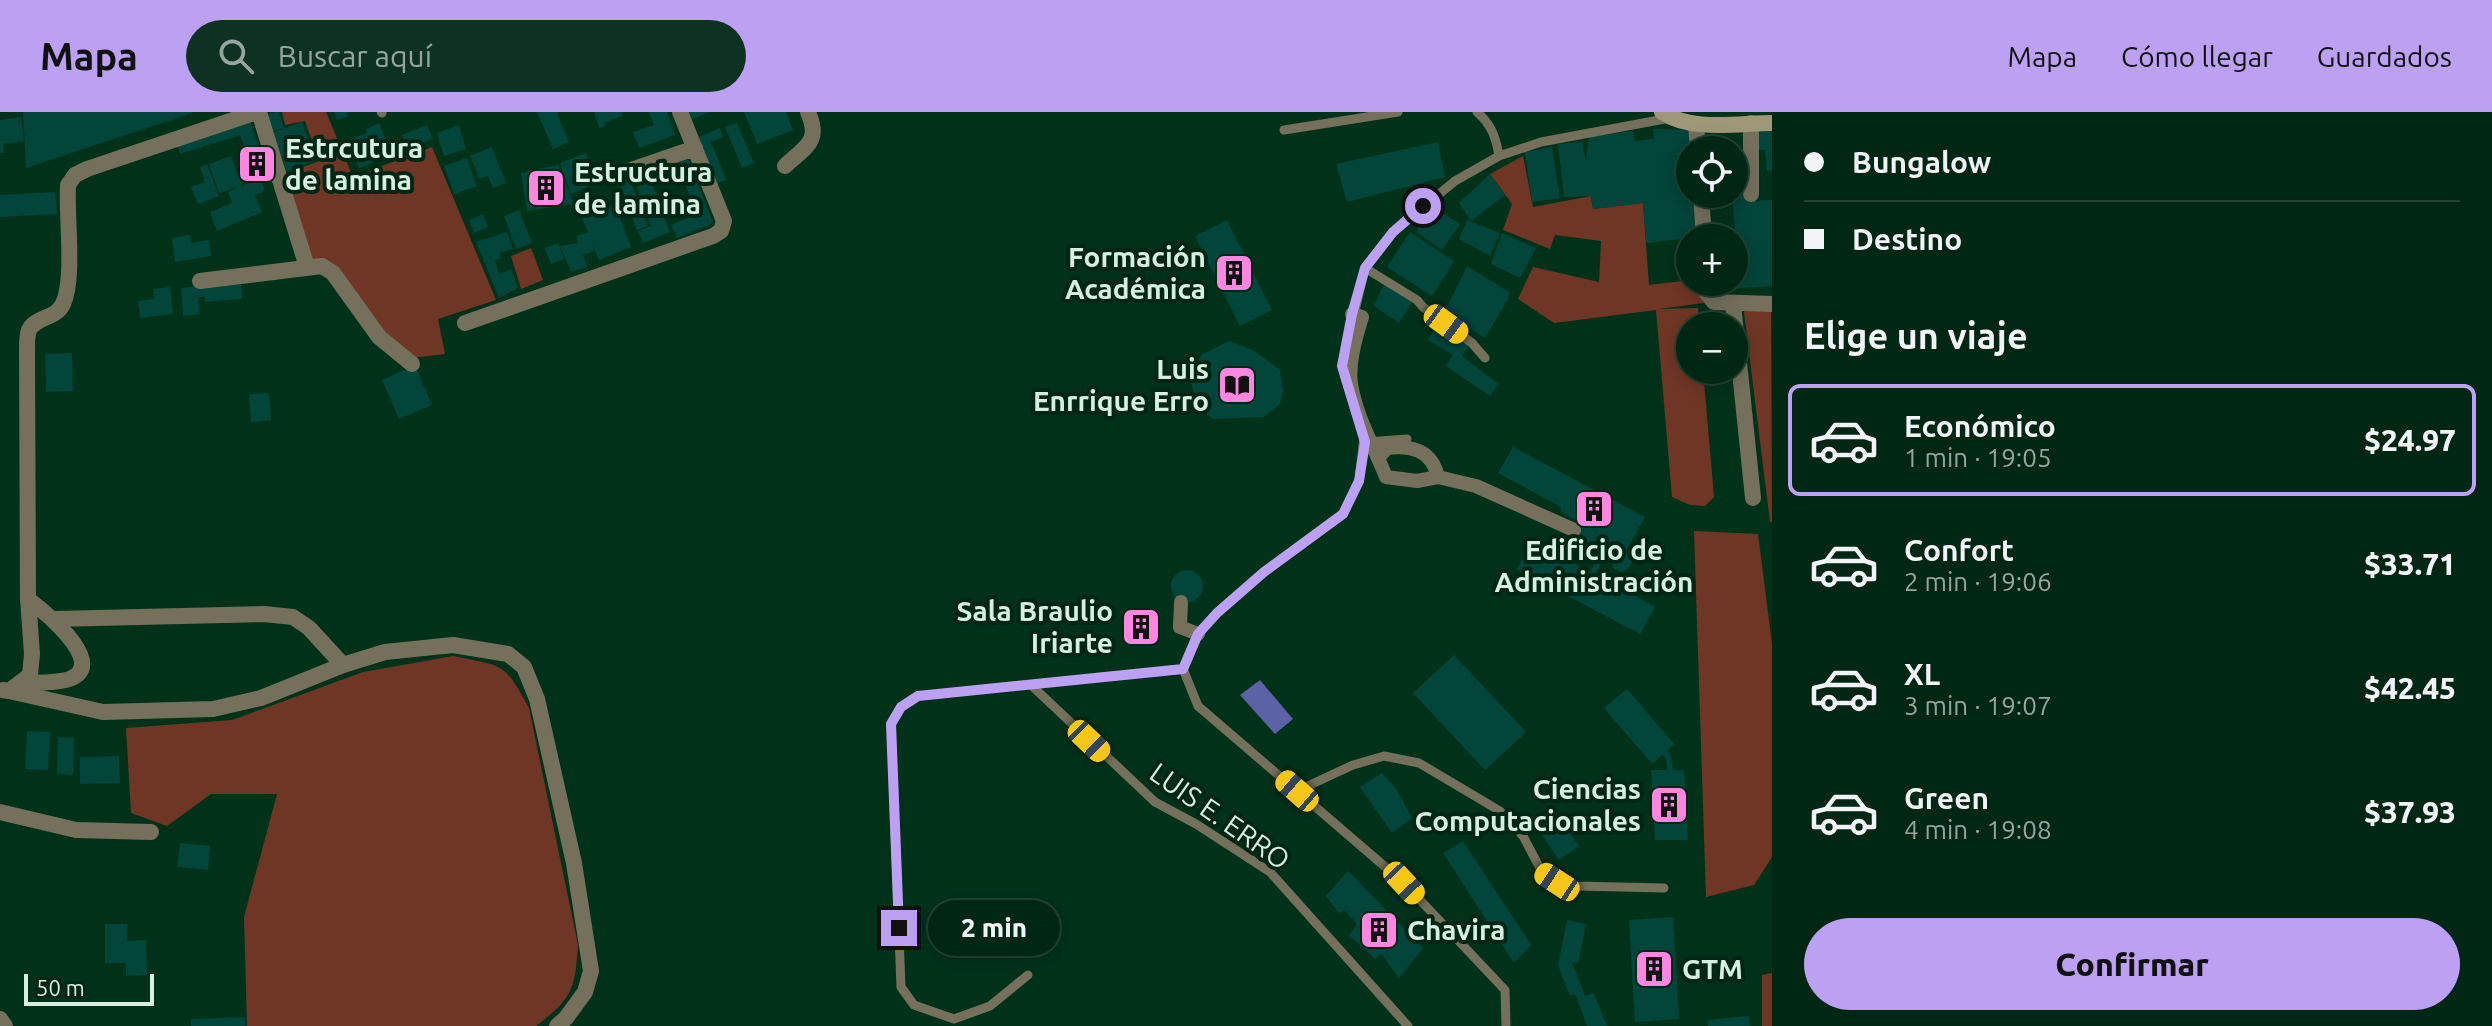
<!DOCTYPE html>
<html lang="es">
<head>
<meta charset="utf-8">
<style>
	:root { --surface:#002614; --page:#0e3222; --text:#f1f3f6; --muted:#95a5a0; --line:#224334; --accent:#bca0f2 }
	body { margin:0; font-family:Ubuntu,sans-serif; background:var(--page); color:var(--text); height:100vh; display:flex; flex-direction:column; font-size:30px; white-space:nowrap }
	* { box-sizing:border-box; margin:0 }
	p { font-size:26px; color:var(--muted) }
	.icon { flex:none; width:44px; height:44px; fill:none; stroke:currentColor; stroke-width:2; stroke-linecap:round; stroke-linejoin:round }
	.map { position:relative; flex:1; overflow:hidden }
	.panel { display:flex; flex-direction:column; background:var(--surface); width:720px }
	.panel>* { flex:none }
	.hud { display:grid; align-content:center; height:176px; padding:0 32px; background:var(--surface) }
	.controls { position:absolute; left:1676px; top:24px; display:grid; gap:16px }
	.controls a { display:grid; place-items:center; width:72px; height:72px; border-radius:50%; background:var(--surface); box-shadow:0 4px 20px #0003,0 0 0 2px var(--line); font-size:40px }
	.scale { position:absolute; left:24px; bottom:20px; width:130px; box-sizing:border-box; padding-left:8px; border:4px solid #d6efdf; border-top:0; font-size:22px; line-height:28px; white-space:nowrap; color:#d6efdf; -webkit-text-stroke:6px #022614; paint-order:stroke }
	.end { position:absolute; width:36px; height:36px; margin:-18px; border:10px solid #bca0f2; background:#111; box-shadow:0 0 0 4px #111 }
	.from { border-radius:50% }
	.bubble { position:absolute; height:56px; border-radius:28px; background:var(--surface); box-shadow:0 4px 20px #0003,0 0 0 2px var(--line); font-size:26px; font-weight:800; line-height:56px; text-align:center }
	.car { position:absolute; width:24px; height:48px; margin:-24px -12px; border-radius:10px; box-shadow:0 0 6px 2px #0007; background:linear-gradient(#f5c518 24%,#345 0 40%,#f5c518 0 76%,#345 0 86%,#f5c518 0) }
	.hud b { display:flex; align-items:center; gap:28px; height:76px; font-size:30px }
	.hud b+b { border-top:2px solid var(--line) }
	.hud i { width:20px; height:20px; background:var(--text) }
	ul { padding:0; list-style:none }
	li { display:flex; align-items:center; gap:24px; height:112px; margin:0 16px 12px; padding:0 16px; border:4px solid transparent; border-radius:12px }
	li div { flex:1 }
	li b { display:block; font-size:30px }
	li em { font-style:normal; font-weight:800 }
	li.on { border-color:var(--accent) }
	li>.icon { width:72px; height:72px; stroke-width:1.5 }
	h2 { padding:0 32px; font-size:36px; line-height:96px }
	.button { display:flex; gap:16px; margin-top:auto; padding:16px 32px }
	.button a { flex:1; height:92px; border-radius:48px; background:var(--accent); color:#111; font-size:32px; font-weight:800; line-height:92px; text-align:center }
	header { display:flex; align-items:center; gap:48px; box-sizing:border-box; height:112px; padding:0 40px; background:var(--accent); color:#111 }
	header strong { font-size:38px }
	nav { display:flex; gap:44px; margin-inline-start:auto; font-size:28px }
	.search { width:560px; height:72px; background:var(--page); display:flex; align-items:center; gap:20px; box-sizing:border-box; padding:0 28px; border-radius:44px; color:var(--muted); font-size:30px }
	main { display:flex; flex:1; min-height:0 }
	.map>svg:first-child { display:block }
	.green { fill:#703625 }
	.water { fill:#5b62a5 }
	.building { fill:#02453a }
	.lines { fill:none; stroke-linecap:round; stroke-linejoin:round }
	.service { stroke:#74705c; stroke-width:9 }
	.pedestrian { stroke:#74705c; stroke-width:14 }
	.minor { stroke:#74705c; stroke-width:16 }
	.secondary { stroke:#9f9878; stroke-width:16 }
	.route { stroke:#bca0f2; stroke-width:10 }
	.labels { text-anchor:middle; stroke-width:8; stroke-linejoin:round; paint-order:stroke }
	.poi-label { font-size:28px; font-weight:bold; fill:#d6efdf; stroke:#022614; text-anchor:start }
	.street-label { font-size:28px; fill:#d6efdf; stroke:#022614 }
</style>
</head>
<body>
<header>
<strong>Mapa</strong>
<div class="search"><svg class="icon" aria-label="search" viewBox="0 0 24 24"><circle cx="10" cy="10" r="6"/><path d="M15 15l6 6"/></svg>Buscar aquí</div>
<nav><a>Mapa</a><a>Cómo llegar</a><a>Guardados</a></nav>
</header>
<main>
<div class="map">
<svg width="1772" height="914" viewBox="0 0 1772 914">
	<rect width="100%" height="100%" fill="#00321a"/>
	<path class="green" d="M282,0H326L353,65L432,35L496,188L438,207L445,242L412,246L383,223L337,159L309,150L287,61L319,49L305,9L285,13Z
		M1523,44L1533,95L1591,84L1593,97L1643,91L1649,173L1690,168L1701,170L1704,191L1658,197L1698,196L1700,214H1690V258H1703L1714,385L1705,394L1690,393L1672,385L1656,198L1554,211L1518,187L1533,155L1599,170L1601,129L1555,123L1550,137L1503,118L1512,92L1490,62Z
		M531,136L543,168L521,177L511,144Z
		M1743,192H1771L1772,410H1770Z
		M1694,419L1758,422L1772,532V745L1754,773L1706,785Z
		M453,544C505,555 503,549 529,596L578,833C575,877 573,886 536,914H247L244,805L277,682H211L167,714L131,701L126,616L232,608L363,560Z
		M1772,861V914H1762V863Z"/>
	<path class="water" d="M1260,568L1293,607L1275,622L1240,583Z"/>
	<path class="building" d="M23,0H192V1L26,56Z
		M276,0H279L284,16L273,19L268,2Z
		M334,0H347L348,4L337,8Z
		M537,0H558V4L569,30L553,37Z
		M594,0H621L623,4L605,10L606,13L599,16Z
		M649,0H667L675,23L639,36L633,20L654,13Z
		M684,0H710L688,9Z
		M744,0H786L793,18L757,32Z
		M21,5L24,29L3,32L4,41H0V8Z
		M249,6L259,35L246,40L240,23L180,42L177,32Z
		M302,10L315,49L286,59L273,20Z
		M379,11L392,43L359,56L348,28L367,21L366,17Z
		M737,11L754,51L742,56L725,15Z
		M1751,11H1772V58L1767,59L1765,38H1750V89L1772,88V174L1725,177L1724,170H1734V129L1736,128L1732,82L1734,40L1750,38Z
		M427,13L433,27L408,37L402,23Z
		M459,13L466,37L444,44L437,21Z
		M720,16L723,25L711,30L726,68L712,73L694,27Z
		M1653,17L1691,18L1690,42L1668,45L1690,44V82H1696L1699,125L1646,131L1643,91L1593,97L1591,84L1564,85L1558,32L1582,30L1586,50L1589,24L1633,19L1634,29L1654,27Z
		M1438,30L1445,65L1347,90L1336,52Z
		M492,35L506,71L493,76L488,64L479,67L470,44Z
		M1552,35L1560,86L1532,90L1525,40Z
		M259,37L268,64L260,66L265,79L255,83L262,100L217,119L210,100L232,91L228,80L238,75L219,81L209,52L231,44L242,74L255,69L246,41Z
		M586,41L597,71L571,82L560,51Z
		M686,41L713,111L677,126L671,113L697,102L678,54L653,65L649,55Z
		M467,46L477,74L454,82L444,54Z
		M207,52L219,84L198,92L191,75L205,70L200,55Z
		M558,53L574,92L527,99L521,61Z
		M646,56L670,120L643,131L638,119L651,114L632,62Z
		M1490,62L1505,83L1471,109L1459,91Z
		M628,63L648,114L637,118L617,67Z
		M55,80L57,102L0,105V83Z
		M595,87L599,100L615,93L631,135L599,148L591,131L594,139L583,143L587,155L571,160L560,134L578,131L576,124L588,120L577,94Z
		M1433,95L1460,112L1442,138L1416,120Z
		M519,98L532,131L516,137L504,104Z
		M483,102L488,115L474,121L469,108Z
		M1227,108L1272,198L1240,214L1195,124Z
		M1467,108L1500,121L1490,144L1459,127Z
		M507,120L513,137L499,141L501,146L495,148L499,162L511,157L518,176L499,186L476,130Z
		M1410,120L1454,149L1432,184L1387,155Z
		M1502,121L1536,136L1520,166L1491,152Z
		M190,123L191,131L209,128L211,144L175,150L172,126Z
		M558,131L564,147L551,152L545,136Z
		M1467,154L1509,180L1508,187L1485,226L1444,201Z
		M241,170L242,187L205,190V185H198L200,202L183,204L181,176Z
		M1385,170L1414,187L1399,211L1374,194Z
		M170,175L173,202L140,206L138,189L154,187L153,177Z
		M1438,211L1471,230L1462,244L1498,272L1490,284L1446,254L1453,243L1428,228Z
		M1229,229L1253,238L1280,258L1283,279L1280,292L1264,305L1212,307L1197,293L1190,267L1201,243Z
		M72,241L73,279L46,280L45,242Z
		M415,253L432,293L399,307L382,268Z
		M269,281L271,308L251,310L249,282Z
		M1513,335L1645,405L1626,439L1632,450L1628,457L1622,460L1614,457L1610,447L1605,445L1595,462L1655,495L1640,522L1517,457L1533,429L1590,460L1600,442L1574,428L1582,412L1560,399L1561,395L1498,361Z
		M1171 474a16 16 0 1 1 32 0a16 16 0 1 1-32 0Z
		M1160,500V528L1123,529L1122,503Z
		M1454,543L1526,620L1485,658L1413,581Z
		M1627,577L1674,632L1667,639L1671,644L1673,658H1684L1688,728H1655L1651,658H1667L1666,646L1662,643L1652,652L1604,596Z
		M27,619L50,620L48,658L25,657Z
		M58,625L74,626L73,663L57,662Z
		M119,644L120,671L80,672V645Z
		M1382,661L1395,675L1412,706L1392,721L1360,675Z
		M1555,700L1579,734L1559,748L1536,714Z
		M1463,729L1531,833L1514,851L1443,741Z
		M180,731L210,734L208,758L177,755Z
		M1348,759L1423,836L1399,866L1381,842L1375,847L1349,823L1357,812L1344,798L1339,801L1326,784Z
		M1673,805L1679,907L1635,910L1629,808Z
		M1567,808L1586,812L1578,851L1572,850L1585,884L1594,881L1607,914H1587L1575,882L1570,884L1558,853Z
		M105,812H127V829L146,828L147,863L126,864V851H105Z
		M1749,904L1750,914H1708V908Z
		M245,905V914H191V907Z"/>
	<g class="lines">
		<path class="service" d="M381,0L382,1
			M1477,0C1492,13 1496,26 1499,44
			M1284,18L1398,0
			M1365,156L1417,188L1423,195L1472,231L1485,246
			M1346,269L1342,254L1365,156L1393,120L1455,69L1499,44L1541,30L1670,6
			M1364,325L1359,369L1343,402L1264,460L1217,501L1198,522L1183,557L1198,594L1404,771L1505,878L1506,914
			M1366,330L1407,327
			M1031,573L1155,690L1196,712L1270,760L1408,914
			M1297,679L1353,653L1384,644L1419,651L1500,699L1523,724L1542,760L1557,770L1576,774L1664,776
			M1028,863L990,894L954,907L914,893L901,875L891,612L901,595L918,584L1183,557"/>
		<path class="pedestrian" d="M1352,202L1362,205C1356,225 1348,250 1351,272C1356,304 1374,335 1386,365L1417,369L1438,365L1476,374L1574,418
			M1378,346L1387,336C1411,333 1432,338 1438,365
			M1181,490L1180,515L1198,522"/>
		<path class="minor" d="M259,0L307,155
			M1751,11V82
			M1696,12L1698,38
			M785,54C806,34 821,30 808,0
			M628,59L695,36
			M1701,82L1704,126
			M200,169L322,154L333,161L379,225L412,252
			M1707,170V181L1714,190L1772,192
			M1733,192L1753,386
			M465,211L713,124L721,119L724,109L680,0
			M55,507L264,502L293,505L309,516L343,553
			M21,571C36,570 58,572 72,566C107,549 41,497 28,487
			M3,578L9,579L30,563L32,542L28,487L27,237C27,232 27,223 29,218C36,204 56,207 63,192C75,166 66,104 68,73L75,63L87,57L257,0
			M9,579L103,600L213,597L261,586L343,553L385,540L453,533L508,542L524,555L537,587L574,751L591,859L585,880L566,906L557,914
			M0,700L76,718L151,720
			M0,907L5,914"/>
		<path class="secondary" d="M1662,0C1691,20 1738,11 1772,11"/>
	</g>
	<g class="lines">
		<path class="route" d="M899,816L891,612L901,595L918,584L1183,557L1198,522L1217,501L1264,460L1343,402L1359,369L1365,330L1342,254L1352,202L1365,156L1393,120L1423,94"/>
	</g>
	<defs>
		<g id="building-square" transform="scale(2)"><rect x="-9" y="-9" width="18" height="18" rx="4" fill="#fe86e1" stroke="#022614"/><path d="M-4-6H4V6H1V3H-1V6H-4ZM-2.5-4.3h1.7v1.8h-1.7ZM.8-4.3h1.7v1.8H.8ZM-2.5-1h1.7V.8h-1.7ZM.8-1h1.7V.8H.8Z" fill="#111"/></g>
		<g id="library-square" transform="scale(2)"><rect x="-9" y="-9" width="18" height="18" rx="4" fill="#fe86e1" stroke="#022614"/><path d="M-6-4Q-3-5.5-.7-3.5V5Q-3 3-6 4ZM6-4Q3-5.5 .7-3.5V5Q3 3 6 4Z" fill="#111"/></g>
	</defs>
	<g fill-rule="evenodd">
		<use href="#building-square" x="257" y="52"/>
		<use href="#building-square" x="546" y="76"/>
		<use href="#building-square" x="1234" y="161"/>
		<use href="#library-square" x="1237" y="273"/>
		<use href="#building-square" x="1594" y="397"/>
		<use href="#building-square" x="1141" y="515"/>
		<use href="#building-square" x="1669" y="693"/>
		<use href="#building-square" x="1379" y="818"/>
		<use href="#building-square" x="1654" y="857"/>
	</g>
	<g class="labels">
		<g class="poi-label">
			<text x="285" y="46">Estrcutura<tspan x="285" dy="32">de lamina</tspan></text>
			<text x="574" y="70">Estructura<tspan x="574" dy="32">de lamina</tspan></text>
			<text x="1206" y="155" text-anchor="end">Formación<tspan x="1206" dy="32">Académica</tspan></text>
			<text x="1209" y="267" text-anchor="end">Luis<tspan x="1209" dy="32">Enrrique Erro</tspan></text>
			<text x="1594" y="448" text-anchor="middle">Edificio de<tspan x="1594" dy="32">Administración</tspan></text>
			<text x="1113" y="509" text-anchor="end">Sala Braulio<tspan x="1113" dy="32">Iriarte</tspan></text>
			<text x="1641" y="687" text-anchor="end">Ciencias<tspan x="1641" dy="32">Computacionales</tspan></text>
			<text x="1407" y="828">Chavira</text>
			<text x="1682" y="867">GTM</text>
		</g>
		<g class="street-label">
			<text transform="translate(1220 704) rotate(35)" y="10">LUIS E. ERRO</text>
		</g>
	</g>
</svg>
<div class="controls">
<a><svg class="icon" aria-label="locate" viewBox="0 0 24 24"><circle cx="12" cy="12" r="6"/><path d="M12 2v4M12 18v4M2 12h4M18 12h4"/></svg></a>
<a>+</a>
<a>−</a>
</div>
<div class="scale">50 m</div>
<i class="end from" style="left:1423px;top:94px"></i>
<i class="end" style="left:899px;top:816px"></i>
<div class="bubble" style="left:928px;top:788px;width:132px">2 min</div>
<i class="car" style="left:1446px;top:212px;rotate:126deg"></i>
<i class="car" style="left:1089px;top:629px;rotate:134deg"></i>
<i class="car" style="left:1297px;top:679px;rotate:311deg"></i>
<i class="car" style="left:1557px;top:770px;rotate:303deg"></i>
<i class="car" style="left:1404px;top:771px;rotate:137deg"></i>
</div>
<section class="panel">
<div class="hud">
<b><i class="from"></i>Bungalow</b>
<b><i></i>Destino</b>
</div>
<h2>Elige un viaje</h2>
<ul>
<li class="on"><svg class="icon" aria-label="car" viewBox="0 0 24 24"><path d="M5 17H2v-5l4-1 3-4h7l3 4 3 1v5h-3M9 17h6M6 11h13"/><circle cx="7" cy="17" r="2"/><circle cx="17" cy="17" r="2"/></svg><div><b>Económico</b><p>1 min · 19:05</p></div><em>$24.97</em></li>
<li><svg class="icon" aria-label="car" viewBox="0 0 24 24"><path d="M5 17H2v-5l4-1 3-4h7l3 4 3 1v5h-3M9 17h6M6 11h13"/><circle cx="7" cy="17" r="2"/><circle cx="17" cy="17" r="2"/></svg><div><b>Confort</b><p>2 min · 19:06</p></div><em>$33.71</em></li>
<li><svg class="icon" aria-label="car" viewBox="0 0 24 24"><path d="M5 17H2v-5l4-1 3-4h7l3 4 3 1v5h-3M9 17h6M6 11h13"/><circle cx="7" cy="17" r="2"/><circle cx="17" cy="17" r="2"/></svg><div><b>XL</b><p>3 min · 19:07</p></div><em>$42.45</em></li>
<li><svg class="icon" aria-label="car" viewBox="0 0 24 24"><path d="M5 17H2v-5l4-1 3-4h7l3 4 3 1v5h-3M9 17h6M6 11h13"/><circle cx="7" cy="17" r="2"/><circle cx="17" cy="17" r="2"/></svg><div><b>Green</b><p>4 min · 19:08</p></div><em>$37.93</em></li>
</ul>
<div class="button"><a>Confirmar</a></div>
</section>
</main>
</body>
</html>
